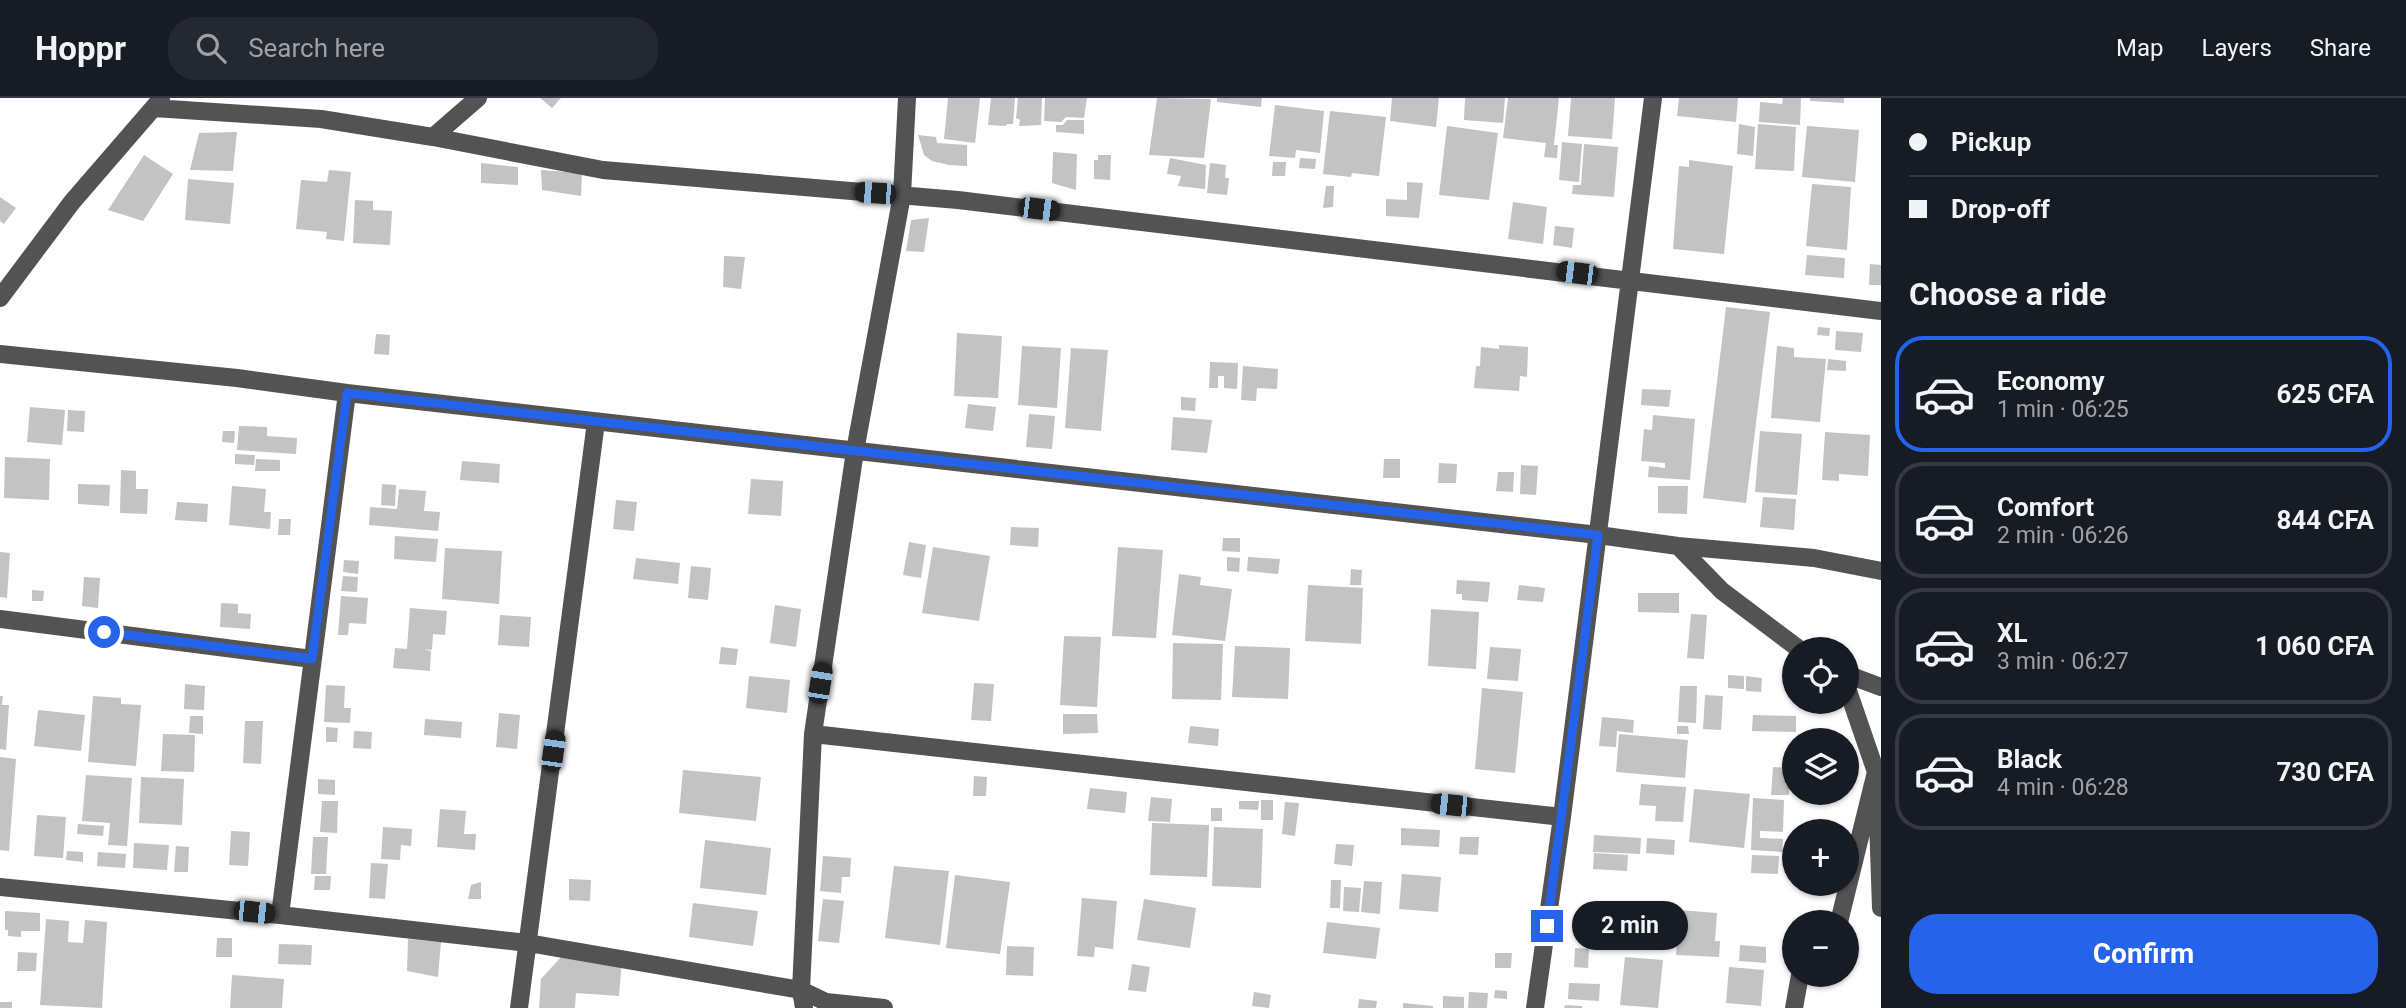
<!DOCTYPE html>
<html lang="en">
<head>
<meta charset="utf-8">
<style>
	:root { --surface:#171b24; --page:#242831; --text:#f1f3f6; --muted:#9ea1a6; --line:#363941; --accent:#2563eb }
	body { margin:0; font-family:Roboto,sans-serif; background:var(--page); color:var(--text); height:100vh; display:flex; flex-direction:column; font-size:26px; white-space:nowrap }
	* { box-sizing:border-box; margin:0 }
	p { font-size:23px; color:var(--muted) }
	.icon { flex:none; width:38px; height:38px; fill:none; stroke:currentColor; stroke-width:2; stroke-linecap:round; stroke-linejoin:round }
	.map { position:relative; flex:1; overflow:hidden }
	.side { display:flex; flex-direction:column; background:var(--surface); width:525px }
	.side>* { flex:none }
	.guide { display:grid; align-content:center; height:154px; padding:0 28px; background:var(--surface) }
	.controls { position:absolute; left:1782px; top:539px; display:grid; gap:14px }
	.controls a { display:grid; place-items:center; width:77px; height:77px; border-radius:50%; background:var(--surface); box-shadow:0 2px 5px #0004; font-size:35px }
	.end { position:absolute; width:32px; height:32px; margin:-16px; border:9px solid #2563eb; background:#fff; box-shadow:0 0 0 4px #fff }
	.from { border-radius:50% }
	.bubble { position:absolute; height:49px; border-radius:24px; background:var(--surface); box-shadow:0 2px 5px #0004; font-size:23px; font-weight:700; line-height:49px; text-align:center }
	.car { position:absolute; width:21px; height:42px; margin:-21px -10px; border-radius:9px; box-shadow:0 0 5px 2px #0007; background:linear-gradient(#222 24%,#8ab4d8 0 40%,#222 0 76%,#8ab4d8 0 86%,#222 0) }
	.guide b { display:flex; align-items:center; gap:24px; height:66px; font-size:26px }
	.guide b+b { border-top:2px solid var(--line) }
	.guide i { width:18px; height:18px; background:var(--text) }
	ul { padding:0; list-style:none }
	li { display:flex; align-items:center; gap:21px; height:116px; margin:0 14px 10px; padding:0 14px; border:4px solid var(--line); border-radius:28px }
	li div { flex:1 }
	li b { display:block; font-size:26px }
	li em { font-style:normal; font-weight:700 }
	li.selected { border-color:var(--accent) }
	li>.icon { width:63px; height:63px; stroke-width:1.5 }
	h2 { padding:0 28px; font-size:32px; line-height:84px }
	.primary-button { display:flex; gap:14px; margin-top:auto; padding:14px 28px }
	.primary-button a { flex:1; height:80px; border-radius:28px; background:var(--accent); color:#fff; font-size:28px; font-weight:700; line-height:80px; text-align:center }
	header { display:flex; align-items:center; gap:42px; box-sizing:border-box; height:98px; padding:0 35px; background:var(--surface); border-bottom:2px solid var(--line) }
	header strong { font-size:33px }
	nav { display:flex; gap:38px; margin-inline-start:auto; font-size:24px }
	.search { width:490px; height:63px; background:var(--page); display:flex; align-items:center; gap:18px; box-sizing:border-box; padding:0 24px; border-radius:28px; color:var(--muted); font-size:26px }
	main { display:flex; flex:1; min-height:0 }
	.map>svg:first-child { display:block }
	.building { fill:#c3c3c3 }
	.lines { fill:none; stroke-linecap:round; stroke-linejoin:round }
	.minor { stroke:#535353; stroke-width:18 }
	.route { stroke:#2563eb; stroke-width:9 }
</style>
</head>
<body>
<header>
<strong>Hoppr</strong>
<div class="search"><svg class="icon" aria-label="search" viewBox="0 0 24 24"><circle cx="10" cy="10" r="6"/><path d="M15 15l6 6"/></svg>Search here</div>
<nav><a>Map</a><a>Layers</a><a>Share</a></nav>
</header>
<main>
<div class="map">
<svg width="1881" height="910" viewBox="0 0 1881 910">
	<rect width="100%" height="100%" fill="#fff"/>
	<path class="building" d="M540,0H561L552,10Z
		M948,0H980L975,45L944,41Z
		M991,0H1015L1013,26H1007L1006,28L988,27Z
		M1018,0H1042L1041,27L1019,28L1020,22L1016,20Z
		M1045,0H1087L1084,20L1066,19L1061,24L1044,23Z
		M1157,0L1211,1L1204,60L1149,57Z
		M1217,0H1262L1261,9L1217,4Z
		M1392,0H1439L1436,29L1390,23Z
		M1465,0H1505L1503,25L1464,22Z
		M1508,0H1559L1554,47H1558L1557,60L1544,59L1546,45L1503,40Z
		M1571,0H1615L1612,41L1568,38Z
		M1679,0H1738L1736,24L1677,18Z
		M1783,0H1801L1800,27L1759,24L1760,4L1782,6Z
		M1810,0H1844V5L1810,3Z
		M1275,7L1324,13L1320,55L1296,52L1295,60L1269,58Z
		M1330,13L1386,19L1379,78L1352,75L1351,79L1323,76Z
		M1067,22H1084V36L1056,34V27H1063Z
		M1739,26L1755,29L1753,58L1737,56Z
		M1758,26L1796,29L1794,73L1755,71Z
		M1447,28L1498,35L1489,102L1439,97Z
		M1807,28L1859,32L1855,84L1802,79Z
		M237,34L233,73L190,72L199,35Z
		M918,37L936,39L937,45L967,47V68L949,67L932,63L924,57Z
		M1562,44L1582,46L1579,84L1559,82Z
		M1584,46L1618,49L1614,99L1572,96L1573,87H1581Z
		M1053,54L1077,56L1076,92L1052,85Z
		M144,57L173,76L143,123L108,112Z
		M1098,57H1111L1110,82L1094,81V62H1098Z
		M1170,60L1206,67L1205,91L1178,88L1181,78L1167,76Z
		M1300,60L1316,61L1315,71L1299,70Z
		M1689,62L1733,68L1724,156L1673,151L1679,68L1689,69Z
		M1273,64H1286L1285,78H1272Z
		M481,65L518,69V87L481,85Z
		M1210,65L1226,67L1225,80H1229L1227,97L1207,95Z
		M329,72L351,74L344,143L326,141L327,134L296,131L301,82L327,84Z
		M541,72L582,75L581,98L542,92Z
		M188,81L234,85L230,126L185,122Z
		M1407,84L1423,85L1419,120L1386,118V101L1407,102Z
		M1812,86L1851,89L1847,152L1806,148Z
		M1326,88H1334L1333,109L1323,110Z
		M0,99L16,110L4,126L0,123Z
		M355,102L373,103V112L392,113L390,147L353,145Z
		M1513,104L1547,109L1543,146L1508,141Z
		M929,120L924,154L906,153L911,122Z
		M1555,128L1574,130L1572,150L1553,147Z
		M1807,157L1845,160L1844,180L1805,177Z
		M724,158L745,159L741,191L723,189Z
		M1870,166L1881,167V187H1869Z
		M1726,209L1770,214L1746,405L1703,400Z
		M1818,229L1830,230L1829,238L1817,237Z
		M1836,233L1863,235L1861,254L1835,252Z
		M957,235L1002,238L998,300L954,298Z
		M376,236L390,237L389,257L374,256Z
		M1499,247L1528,249L1527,279L1520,278L1519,293L1474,290L1476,268H1480L1481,249L1499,251Z
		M1022,248L1061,250L1057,310L1018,307Z
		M1777,248L1794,250V259L1826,261L1820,324L1771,320Z
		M1071,250L1108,252L1101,333L1065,330Z
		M1828,261L1846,263V273L1827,272Z
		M1210,264L1238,265L1237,291L1224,290V278H1218V290H1209Z
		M1243,268L1278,271L1277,291L1257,290L1256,303L1241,302Z
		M1642,291L1671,292L1669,309L1641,307Z
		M1181,299L1196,300L1195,313L1181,312Z
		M968,306L996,309L993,333L965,330Z
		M30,309L65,312L62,347L27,344Z
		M68,312L85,313L84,334L67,333Z
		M1029,316L1055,318L1052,351L1026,349Z
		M1653,317L1695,321L1690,382L1648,379L1649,368L1665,370V365L1641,363L1644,331L1652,332Z
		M1173,319L1212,322L1207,355L1171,352Z
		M239,328L267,329V338L297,340L296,356L237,352Z
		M223,333H235L234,345L222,344Z
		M1760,333L1802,336L1797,397L1755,394Z
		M1825,334L1870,337L1868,378L1839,376V383L1822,382Z
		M235,356L255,357L254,367L235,366Z
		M5,359L50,361L49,402L4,400Z
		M256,361L280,362V373H255Z
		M1384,361H1400V380H1383Z
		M462,363L500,366L499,385L460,382Z
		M1439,365L1457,366L1456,385H1438Z
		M1521,367L1538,368L1536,397L1520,396Z
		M121,372L136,373V391H148L147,416L120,415Z
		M1498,374H1514L1513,394L1496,393Z
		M751,381L783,383L781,418L748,416Z
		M78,386L110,387L109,408L78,406Z
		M382,386L396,387L395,408L381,407Z
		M232,388L266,391L264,414H271L270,431L229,427Z
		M1658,388H1688L1687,416L1658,415Z
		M399,391L426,393L424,413L440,414L438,433L369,427L370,409L397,411Z
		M1763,399L1796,401L1794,432L1760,429Z
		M616,402L637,404L634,433L613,431Z
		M177,404L208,406L207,424L175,422Z
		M279,421H291L290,437H278Z
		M1011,429L1039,430L1038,449L1010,447Z
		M395,438L438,441L436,464L394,461Z
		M1223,440H1240V454L1222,453Z
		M909,444L926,447L921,480L903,477Z
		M933,449L990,458L979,523L922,515Z
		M1118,449L1163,452L1156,540L1112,538Z
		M445,450L502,453L499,506L442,501Z
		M0,454L10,455L7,500L0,499Z
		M1227,459L1240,460L1239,474L1227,473Z
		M1248,459L1280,461L1278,476L1247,473Z
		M636,460L680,465L678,486L633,481Z
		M344,462L359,463L358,476L343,474Z
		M691,468L711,470L708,502L688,500Z
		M1351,471L1362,472L1361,487H1350Z
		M1179,476L1201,479L1200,487L1232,491L1225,543L1172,537Z
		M343,478L358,479L357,494L341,493Z
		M84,479L100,480L98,510L82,508Z
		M1457,482L1490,484L1488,504L1462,502V496H1456Z
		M1308,487L1363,490L1361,546L1305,543Z
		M1519,487L1545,490L1543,504L1517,502Z
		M32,492L44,493L43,503H32Z
		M1638,495H1679V515L1638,514Z
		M341,498L368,500L366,526L349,525L348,537H338Z
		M221,505L238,506V515L251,516L250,531L220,529Z
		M775,507L801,511L796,549L770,545Z
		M410,510L447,513L445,537L433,536L432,552L423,551L431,553L430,573L393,570L395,550L407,551Z
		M1431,511L1479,514L1476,571L1428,568Z
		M1691,516L1707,517L1704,561L1687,560Z
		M500,517L531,519L529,549L498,547Z
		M1064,538L1101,539L1097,609L1060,607Z
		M1173,545L1223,546L1221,602L1172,601Z
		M1235,548L1290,550L1288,601L1232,599Z
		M721,549L738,551L736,567L719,566Z
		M1490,549L1521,551L1518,583L1487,581Z
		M1728,577L1744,578V591L1728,590Z
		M749,578L790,582L787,615L746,610Z
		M1746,578L1762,580L1761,594L1746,593Z
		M974,585L994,586L991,623L971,622Z
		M185,586L205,588L204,612L184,611Z
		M326,587L345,588L344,610H351L350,625L324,624Z
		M1680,588H1697L1696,625L1678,624Z
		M1482,590L1523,594L1515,675L1475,671Z
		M1705,597L1723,598L1721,632L1703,631Z
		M0,598H3L2,607H9L6,652L0,651Z
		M93,598L121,600V606L141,607L136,668L88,664Z
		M38,612L85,617L81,653L34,648Z
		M499,615L520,617L517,651L496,649Z
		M1063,616H1097L1098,635L1063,636Z
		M1753,617L1796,618V634L1752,633Z
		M190,618H203V636L189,635Z
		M1602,619L1634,622L1633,635L1617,633L1616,649L1599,648Z
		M425,621L462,624L461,640L424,637Z
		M245,623H263L261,666L243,665Z
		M1190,628L1219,631L1218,648L1188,645Z
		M1677,628H1688L1689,636H1677Z
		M326,629L338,630L337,644H326Z
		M354,633L372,634L371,651L353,650Z
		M163,636L195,637L194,674L161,673Z
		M1619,636L1688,642L1685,680L1616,674Z
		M0,659L16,661L9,753L0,752Z
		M1773,669L1790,670L1789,697H1771Z
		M683,672L761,679L756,723L679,715Z
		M86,677L132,680L127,748L108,747L110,725L82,723Z
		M974,678L987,679L986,698H973Z
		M141,679L184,681L182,727L139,725Z
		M318,681L335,682V697L318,696Z
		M1641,686L1686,689L1683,724L1655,723L1656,708L1639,707Z
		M1090,690L1127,694L1125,715L1087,711Z
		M1694,691L1750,696L1744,750L1689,744Z
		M1151,699L1172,701L1170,724L1148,723Z
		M1753,700L1784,702L1783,734L1760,733V740L1783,741L1782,754L1751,752Z
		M1261,702H1273V722H1261Z
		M322,703H338L337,735L320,734Z
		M1239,703H1259L1258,712L1239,711Z
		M1285,704L1299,705L1295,738L1282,736Z
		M1211,710H1222V723H1211Z
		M440,711L466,713L464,736H476L475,752L437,749Z
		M37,717L66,719L63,760L34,758Z
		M1152,725L1209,727L1207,779L1150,777Z
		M78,726L104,728L103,738L77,736Z
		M383,729L412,731L411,748L401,747L400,762L381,761Z
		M1214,729L1263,731L1261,790L1212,788Z
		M1401,730L1440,732L1439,749L1401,747Z
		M231,733L250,734L248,768L229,767Z
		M1594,737L1641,740L1640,756L1593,754Z
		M313,739H328L326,776H311Z
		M1460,739H1479L1478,757L1459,756Z
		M1647,740L1675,742L1674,757L1646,755Z
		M705,742L771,750L766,797L700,790Z
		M134,745L169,747L167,772L133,770Z
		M1336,746L1354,747L1352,768L1334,766Z
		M176,748L189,749L188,774H174Z
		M67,753L83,754V764L66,762Z
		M98,754L126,756L125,770L97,768Z
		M1594,755L1628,757L1627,773L1593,771Z
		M1752,757L1779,758L1778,776L1751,775Z
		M823,758L851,760L850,779H842L841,795L820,793Z
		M371,765L388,766L385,801L369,800Z
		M894,768L949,773L940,847L885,840Z
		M1402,776L1441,779L1438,814L1399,811Z
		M955,777L1010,784L1000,856L946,850Z
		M315,778H331L330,792H314Z
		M569,781L591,782L590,803L569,802Z
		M1331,782H1341L1340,810H1330Z
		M1364,783L1382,784L1380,816L1361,814Z
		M481,784V801H468L471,787Z
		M1344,789L1361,790L1359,814L1343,813Z
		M1082,800L1117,803L1113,851L1095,849L1094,859L1077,858Z
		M823,801L844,803L839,845L818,843Z
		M1144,801L1196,810L1190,850L1137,842Z
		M693,805L758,813L753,848L689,839Z
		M1679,812L1717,815L1715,843H1720L1719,859L1676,857Z
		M5,813L40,815V833H21V839L8,838V832H5Z
		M46,821L69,823L68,844L83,845L85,822L107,824L102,910L40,907Z
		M1327,824L1380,830L1376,861L1323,855Z
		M217,840H232V859H216Z
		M408,841L441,844L438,879L407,873Z
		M279,846L312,847L311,867L278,866Z
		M1740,847L1766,849V865L1739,863Z
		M1007,848L1034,849L1033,878L1006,877Z
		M1575,850L1589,851L1588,870L1574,869Z
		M18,854L37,855L36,873H17Z
		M1495,855H1512L1511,870H1495Z
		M561,859L622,863L619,898L576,895L575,910H539L541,881Z
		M1625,859L1663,862L1658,910L1620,907Z
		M1132,866L1150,869L1146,894L1128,892Z
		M1729,869L1764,872L1761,908L1726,905Z
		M232,877L284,881L282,910H230Z
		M1569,885L1600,886L1599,903L1568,901Z
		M1495,892L1507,893V901L1494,900Z
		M1254,894L1271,897L1269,910L1252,908Z
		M1469,894L1488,895L1487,910H1468Z
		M1443,898L1464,899V910H1443Z
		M1359,901L1377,903L1376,910H1358Z
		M0,904H12V910H0Z
		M1403,905L1433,908V910H1403Z
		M1565,907L1582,908V910H1564Z"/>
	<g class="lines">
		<path class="minor" d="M154,10L321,21L433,39L603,72L958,102L1881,213
			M433,39L478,0
			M0,200L72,104L161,1
			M0,256L237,280L347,295L1598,437L1678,448L1814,460L1881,473
			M1678,448L1722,493L1799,551
			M0,521L312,561
			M1846,576L1881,589
			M813,636L1562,719
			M1877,694L1881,810
			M0,789L280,817L528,845L801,892L826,904L884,910
			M280,817L347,295
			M1839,824L1876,674L1846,587
			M519,910L596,324
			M804,910L801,892L813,636L855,353L902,97L907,0
			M1535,910L1562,719L1653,0
			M1794,910L1800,877"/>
	</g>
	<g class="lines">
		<path class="route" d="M104,534L312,561L347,295L1598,437L1547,828"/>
	</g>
</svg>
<div class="controls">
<a><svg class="icon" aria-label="locate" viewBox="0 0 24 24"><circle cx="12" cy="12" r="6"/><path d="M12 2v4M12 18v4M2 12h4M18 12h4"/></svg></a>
<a><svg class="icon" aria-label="layers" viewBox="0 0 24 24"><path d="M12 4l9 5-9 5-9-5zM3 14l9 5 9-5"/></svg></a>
<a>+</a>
<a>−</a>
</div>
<i class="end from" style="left:104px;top:534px"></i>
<i class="end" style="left:1547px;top:828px"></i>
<div class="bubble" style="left:1572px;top:803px;width:116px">2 min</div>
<i class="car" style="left:875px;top:95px;rotate:274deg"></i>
<i class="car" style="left:1039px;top:111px;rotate:97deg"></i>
<i class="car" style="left:1577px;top:175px;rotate:277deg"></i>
<i class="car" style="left:820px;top:585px;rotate:9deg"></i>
<i class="car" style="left:553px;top:653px;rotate:8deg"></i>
<i class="car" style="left:1451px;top:707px;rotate:276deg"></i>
<i class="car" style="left:254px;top:814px;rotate:96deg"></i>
</div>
<section class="side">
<div class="guide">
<b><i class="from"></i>Pickup</b>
<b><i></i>Drop-off</b>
</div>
<h2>Choose a ride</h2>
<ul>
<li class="selected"><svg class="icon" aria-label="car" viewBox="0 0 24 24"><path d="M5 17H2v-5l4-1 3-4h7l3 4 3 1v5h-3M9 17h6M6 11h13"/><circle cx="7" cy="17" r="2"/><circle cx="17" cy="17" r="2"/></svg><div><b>Economy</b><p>1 min · 06:25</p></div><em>625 CFA</em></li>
<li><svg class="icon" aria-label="car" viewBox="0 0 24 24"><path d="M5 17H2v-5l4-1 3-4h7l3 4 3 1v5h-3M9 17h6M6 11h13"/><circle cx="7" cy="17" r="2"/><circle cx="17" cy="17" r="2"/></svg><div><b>Comfort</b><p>2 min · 06:26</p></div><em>844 CFA</em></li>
<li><svg class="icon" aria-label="car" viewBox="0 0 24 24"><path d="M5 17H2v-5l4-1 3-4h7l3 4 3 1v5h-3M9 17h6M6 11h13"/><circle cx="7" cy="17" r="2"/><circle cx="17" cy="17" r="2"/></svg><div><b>XL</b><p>3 min · 06:27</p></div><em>1 060 CFA</em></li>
<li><svg class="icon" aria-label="car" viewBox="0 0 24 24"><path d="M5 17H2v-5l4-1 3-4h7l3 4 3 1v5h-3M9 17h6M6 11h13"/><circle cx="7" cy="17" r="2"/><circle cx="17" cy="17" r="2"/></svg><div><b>Black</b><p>4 min · 06:28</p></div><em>730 CFA</em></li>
</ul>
<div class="primary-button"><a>Confirm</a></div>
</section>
</main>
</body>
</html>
